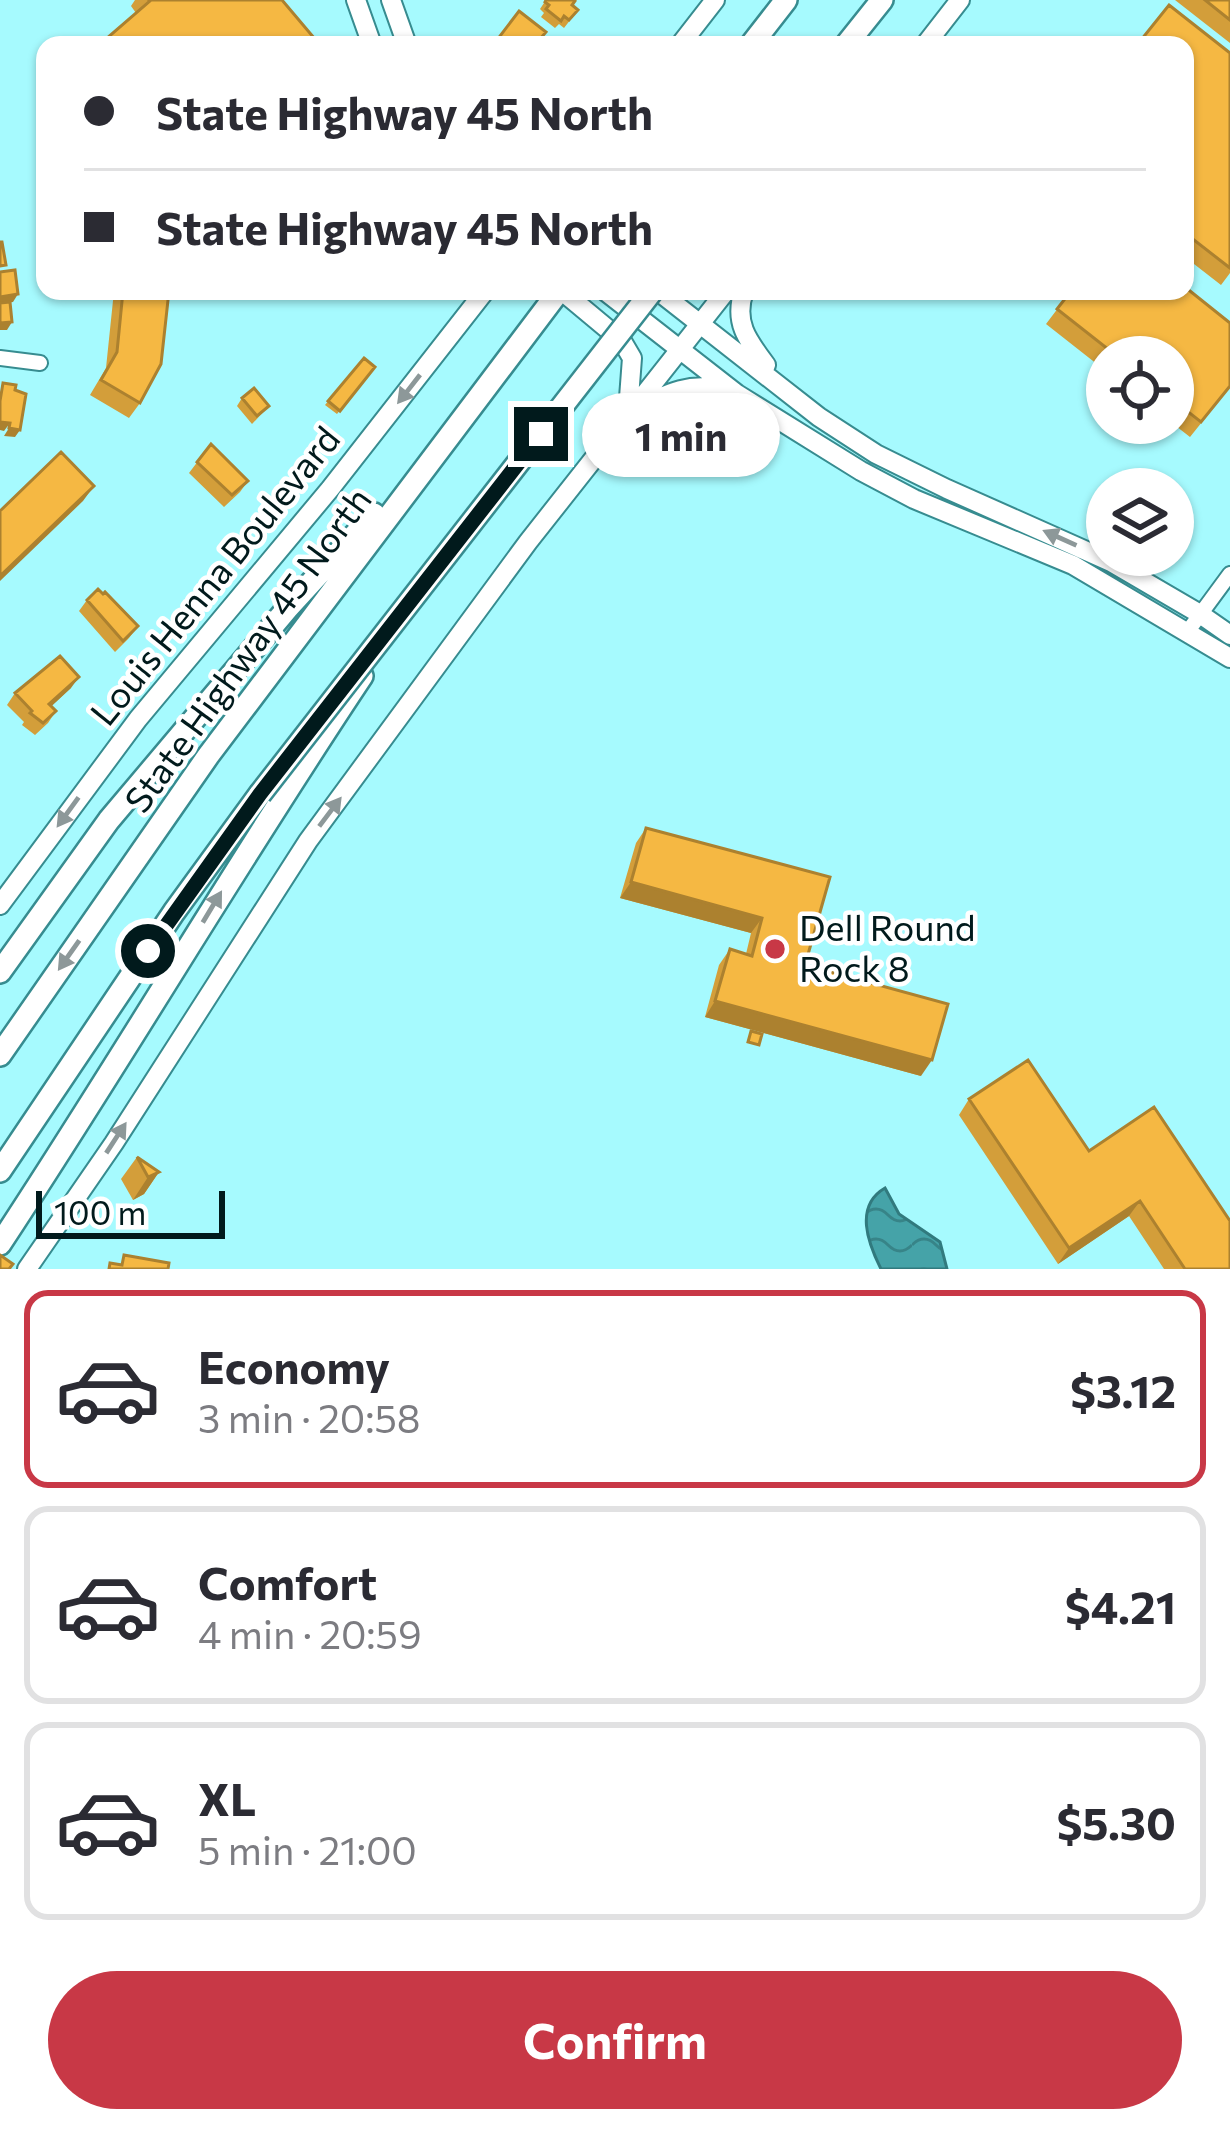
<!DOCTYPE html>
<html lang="en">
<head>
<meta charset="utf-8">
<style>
	:root { --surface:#fff; --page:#f2f2f3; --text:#2b2b33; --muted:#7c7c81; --line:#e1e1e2; --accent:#c83846 }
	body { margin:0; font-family:Commissioner,sans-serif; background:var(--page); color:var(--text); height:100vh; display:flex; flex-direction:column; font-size:45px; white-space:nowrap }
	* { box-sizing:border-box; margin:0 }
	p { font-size:39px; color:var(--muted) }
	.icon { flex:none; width:66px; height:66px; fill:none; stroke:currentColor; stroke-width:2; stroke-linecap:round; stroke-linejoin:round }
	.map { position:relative; height:1269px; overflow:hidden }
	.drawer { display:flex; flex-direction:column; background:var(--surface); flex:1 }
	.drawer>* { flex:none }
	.top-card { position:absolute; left:36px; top:36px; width:1158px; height:264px; border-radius:24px; box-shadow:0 3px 9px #0004; display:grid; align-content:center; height:264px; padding:0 48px; background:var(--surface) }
	.tools { position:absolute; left:1086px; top:336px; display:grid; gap:24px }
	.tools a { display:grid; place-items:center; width:108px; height:108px; border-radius:50%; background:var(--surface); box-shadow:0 3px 9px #0004; font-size:60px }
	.scale { position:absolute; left:36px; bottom:30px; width:189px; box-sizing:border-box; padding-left:12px; border:6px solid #011a1c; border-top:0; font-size:33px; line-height:42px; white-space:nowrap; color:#011a1c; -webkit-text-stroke:9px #fff; paint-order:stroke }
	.end { position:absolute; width:54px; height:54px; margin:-27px; border:15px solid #011a1c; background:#fff; box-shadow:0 0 0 6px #fff }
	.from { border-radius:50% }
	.bubble { position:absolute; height:84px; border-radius:42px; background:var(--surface); box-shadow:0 3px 9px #0004; font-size:39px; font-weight:700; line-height:84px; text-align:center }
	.top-card b { display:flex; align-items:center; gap:42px; height:114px; font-size:45px }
	.top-card b+b { border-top:3px solid var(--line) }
	.top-card i { width:30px; height:30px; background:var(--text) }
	ul { padding:21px 0 0; list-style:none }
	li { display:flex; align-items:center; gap:36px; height:198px; margin:0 24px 18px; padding:0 24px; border:6px solid var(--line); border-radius:24px }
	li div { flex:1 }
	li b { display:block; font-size:45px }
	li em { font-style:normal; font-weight:700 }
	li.current { border-color:var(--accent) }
	li>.icon { width:108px; height:108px; stroke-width:1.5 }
	.primary-button { display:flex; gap:24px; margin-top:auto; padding:24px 48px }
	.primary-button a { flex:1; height:138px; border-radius:72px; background:var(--accent); color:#fff; font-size:48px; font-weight:700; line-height:138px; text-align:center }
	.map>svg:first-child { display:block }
	.water { fill:url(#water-waves); stroke:#317a7e; stroke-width:3 }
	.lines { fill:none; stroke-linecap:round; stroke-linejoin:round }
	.minor-casing { stroke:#378c90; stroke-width:18 }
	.major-casing { stroke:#378c90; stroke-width:22 }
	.highway-casing { stroke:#378c90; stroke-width:26 }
	.minor { stroke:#fff; stroke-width:14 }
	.major { stroke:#fff; stroke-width:18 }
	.highway { stroke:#fff; stroke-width:21 }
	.highway-bridge-casing { stroke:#378c90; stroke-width:26; stroke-linecap:butt }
	.highway-bridge { stroke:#fff; stroke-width:21 }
	.wall { fill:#d39e3a }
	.shaded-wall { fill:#ac812f }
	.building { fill:#f5b843; stroke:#ac812f; stroke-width:3 }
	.oneway { fill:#8d9899 }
	.route { stroke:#011a1c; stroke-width:15 }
	.poi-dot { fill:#c83846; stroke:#fff; stroke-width:4.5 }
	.labels { text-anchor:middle; stroke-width:9; stroke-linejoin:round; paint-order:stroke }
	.street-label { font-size:36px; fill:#011a1c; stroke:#fff }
	.poi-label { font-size:36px; fill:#011a1c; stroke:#fff; text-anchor:start }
</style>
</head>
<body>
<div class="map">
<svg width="1230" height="1269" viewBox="0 0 1230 1269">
	<defs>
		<pattern id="water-waves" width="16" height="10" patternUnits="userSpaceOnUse" patternTransform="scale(3)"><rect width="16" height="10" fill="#45a3a8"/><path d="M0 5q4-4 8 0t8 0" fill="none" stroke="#378488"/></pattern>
	</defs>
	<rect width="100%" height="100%" fill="#a6fafe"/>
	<path class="water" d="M885,1188L899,1214L940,1242L947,1269H881C868,1243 854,1206 885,1188Z"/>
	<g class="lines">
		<g class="minor-casing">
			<path id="minor" d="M0,358L40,363
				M1188,631L1230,574"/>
		</g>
		<g class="major-casing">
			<path id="major" d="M356,0L372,45
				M391,0L407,45
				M680,45L715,0
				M925,45L960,0
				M562,291L622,341L632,358L628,411
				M605,291L737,394L861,471L914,499L1073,565L1230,658
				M658,291L819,417L876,454L947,489L1111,562L1200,614L1230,635
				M744,291C733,322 748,341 766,365
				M636,411C667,392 692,381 728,391
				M0,905L138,719L330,489L485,291
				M27,1269L114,1143L308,841L528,542L726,291"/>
		</g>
		<g class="highway-casing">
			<path id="highway" d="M751,45L786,0
				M846,45L882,0
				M0,972L109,820L287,609L374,514
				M0,1055L208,756L559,291
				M0,1171L174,912L260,794
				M0,1244C124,1056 237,863 362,676"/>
		</g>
		<use href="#minor" class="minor"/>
		<use href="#major" class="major"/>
		<use href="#highway" class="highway"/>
		<g class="highway-bridge-casing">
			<path id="highway-bridge" d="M260,794L652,291"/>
		</g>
		<use href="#highway-bridge" class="highway-bridge"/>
	</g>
	<path class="wall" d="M135,0H282L136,13L131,6Z
		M546,0L572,5L578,10L564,28L559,24L555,28L541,17L544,13L540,9Z
		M1175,0H1230V43Z
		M1185,45L1230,53V273L1221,285L1185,257Z
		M114,291H169L140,403L129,418L90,395L106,368Z
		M1071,291L1230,323V387L1190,437L1172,423L1173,357H1107V372L1046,324Z
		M364,358L375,367L337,414L325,405Z
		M242,398L269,406L252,424L237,406Z
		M211,444L248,481L240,492L224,507L189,473Z
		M87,600L138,626L129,638L115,652L79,611Z
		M71,688L51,706L56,711L48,723L35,735L22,725L24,722L7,705L15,693Z
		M646,828L830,877L805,965L921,1076L705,1017L719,965L730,949L746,954L751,933L620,898L636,843Z
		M969,1099L1089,1151L1230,1269H1164L1129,1216L1058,1264L959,1115Z
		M137,1157L159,1172L144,1194L133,1200L121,1179Z"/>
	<path class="shaded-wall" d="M18,294L13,302L0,304V297Z
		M12,322L7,330H0V323Z
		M0,422L10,423L4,431L0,430Z
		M9,428L20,430L15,437L4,436Z
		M94,486L83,501L0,581V576Z
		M79,677L71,688L41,716L49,704Z
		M631,882L762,918L751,933L620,898Z
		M715,1001L932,1060L921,1076L705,1017Z
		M159,1172L144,1194L133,1200L148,1177Z
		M1140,1201L1129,1216L1058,1264L1069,1248Z"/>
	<path class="building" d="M149,0H282L320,45H99L150,1Z
		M546,0H574L575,1L572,5L578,10L569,20L564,16L561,21L546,9L549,5L545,2Z
		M1205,0H1230V20Z
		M1169,5L1230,53V268L1185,233V45H1137Z
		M519,11L546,32L535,45H503L497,40Z
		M0,242H2L6,265L0,266Z
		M15,270L18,294L0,297V272Z
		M1185,287L1230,323V386L1201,422L1173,400V357H1118L1057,309L1071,291H1185Z
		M123,291H169L161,364L140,403L101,380L117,352Z
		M10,302L12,322L0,323V303Z
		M364,358L375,367L340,411L328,401Z
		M3,383L16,385L15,390L26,394L20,430L9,428L10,423L0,422V401Z
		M254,388L269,406L257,416L242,398Z
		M211,444L248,481L232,495L197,462Z
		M61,452L94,486L0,576V511Z
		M98,589L103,594L105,592L138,626L123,641L87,600Z
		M60,656L79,677L49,704L56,711L43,723L30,713L32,711L15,693Z
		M646,828L830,877L805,965L948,1004L932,1060L715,1001L730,949L752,956L762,918L631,882Z
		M751,1031L762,1034L759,1045L748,1042Z
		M1028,1060L1089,1151L1154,1107L1230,1221V1269H1185L1140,1201L1069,1248L969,1099Z
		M137,1157L159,1172L148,1177Z
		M0,1255L13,1264L9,1269H0Z
		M124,1255L169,1263L168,1269H109L110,1263L122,1265Z"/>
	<defs><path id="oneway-solid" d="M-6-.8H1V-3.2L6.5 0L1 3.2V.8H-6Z" transform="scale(3)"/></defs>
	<g class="oneway">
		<use href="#oneway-solid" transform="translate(409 389) rotate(128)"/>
		<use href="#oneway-solid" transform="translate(1060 538) rotate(-156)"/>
		<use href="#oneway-solid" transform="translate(68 812) rotate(126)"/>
		<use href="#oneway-solid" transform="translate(330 812) rotate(-53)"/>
		<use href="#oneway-solid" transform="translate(212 907) rotate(-59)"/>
		<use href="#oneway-solid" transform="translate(69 955) rotate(125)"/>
		<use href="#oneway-solid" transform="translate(116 1138) rotate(-57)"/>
	</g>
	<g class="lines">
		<path class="route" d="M148,951L260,794L541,434"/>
	</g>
	<circle class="poi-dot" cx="775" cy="949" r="12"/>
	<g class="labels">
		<g class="street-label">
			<text transform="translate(215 576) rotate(-51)" y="13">Louis Henna Boulevard</text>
			<text transform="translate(248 650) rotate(-54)" y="13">State Highway 45 North</text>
		</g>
		<g class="poi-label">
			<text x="799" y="941">Dell Round<tspan x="799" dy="41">Rock 8</tspan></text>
		</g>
	</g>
</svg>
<div class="tools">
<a><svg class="icon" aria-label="locate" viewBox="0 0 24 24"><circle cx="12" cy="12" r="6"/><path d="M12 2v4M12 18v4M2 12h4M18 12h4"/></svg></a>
<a><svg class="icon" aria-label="layers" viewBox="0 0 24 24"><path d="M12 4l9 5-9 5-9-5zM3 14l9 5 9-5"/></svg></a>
</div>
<div class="scale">100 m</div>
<i class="end from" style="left:148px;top:951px"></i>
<i class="end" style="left:541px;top:434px"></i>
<div class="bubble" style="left:582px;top:393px;width:198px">1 min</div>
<div class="top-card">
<b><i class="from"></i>State Highway 45 North</b>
<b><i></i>State Highway 45 North</b>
</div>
</div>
<section class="drawer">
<ul>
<li class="current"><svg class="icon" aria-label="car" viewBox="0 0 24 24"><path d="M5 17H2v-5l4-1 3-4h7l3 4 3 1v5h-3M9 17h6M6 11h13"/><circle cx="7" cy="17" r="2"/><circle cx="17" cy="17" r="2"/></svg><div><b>Economy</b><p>3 min · 20:58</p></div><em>$3.12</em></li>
<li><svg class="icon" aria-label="car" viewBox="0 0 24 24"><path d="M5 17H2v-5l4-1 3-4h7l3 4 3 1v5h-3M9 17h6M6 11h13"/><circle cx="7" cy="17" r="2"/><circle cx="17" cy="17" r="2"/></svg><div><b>Comfort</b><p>4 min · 20:59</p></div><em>$4.21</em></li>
<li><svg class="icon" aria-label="car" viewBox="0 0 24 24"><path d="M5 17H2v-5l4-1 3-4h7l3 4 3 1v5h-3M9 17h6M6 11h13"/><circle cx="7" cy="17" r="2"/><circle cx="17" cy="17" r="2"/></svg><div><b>XL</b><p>5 min · 21:00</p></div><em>$5.30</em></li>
</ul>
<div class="primary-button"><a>Confirm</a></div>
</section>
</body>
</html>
